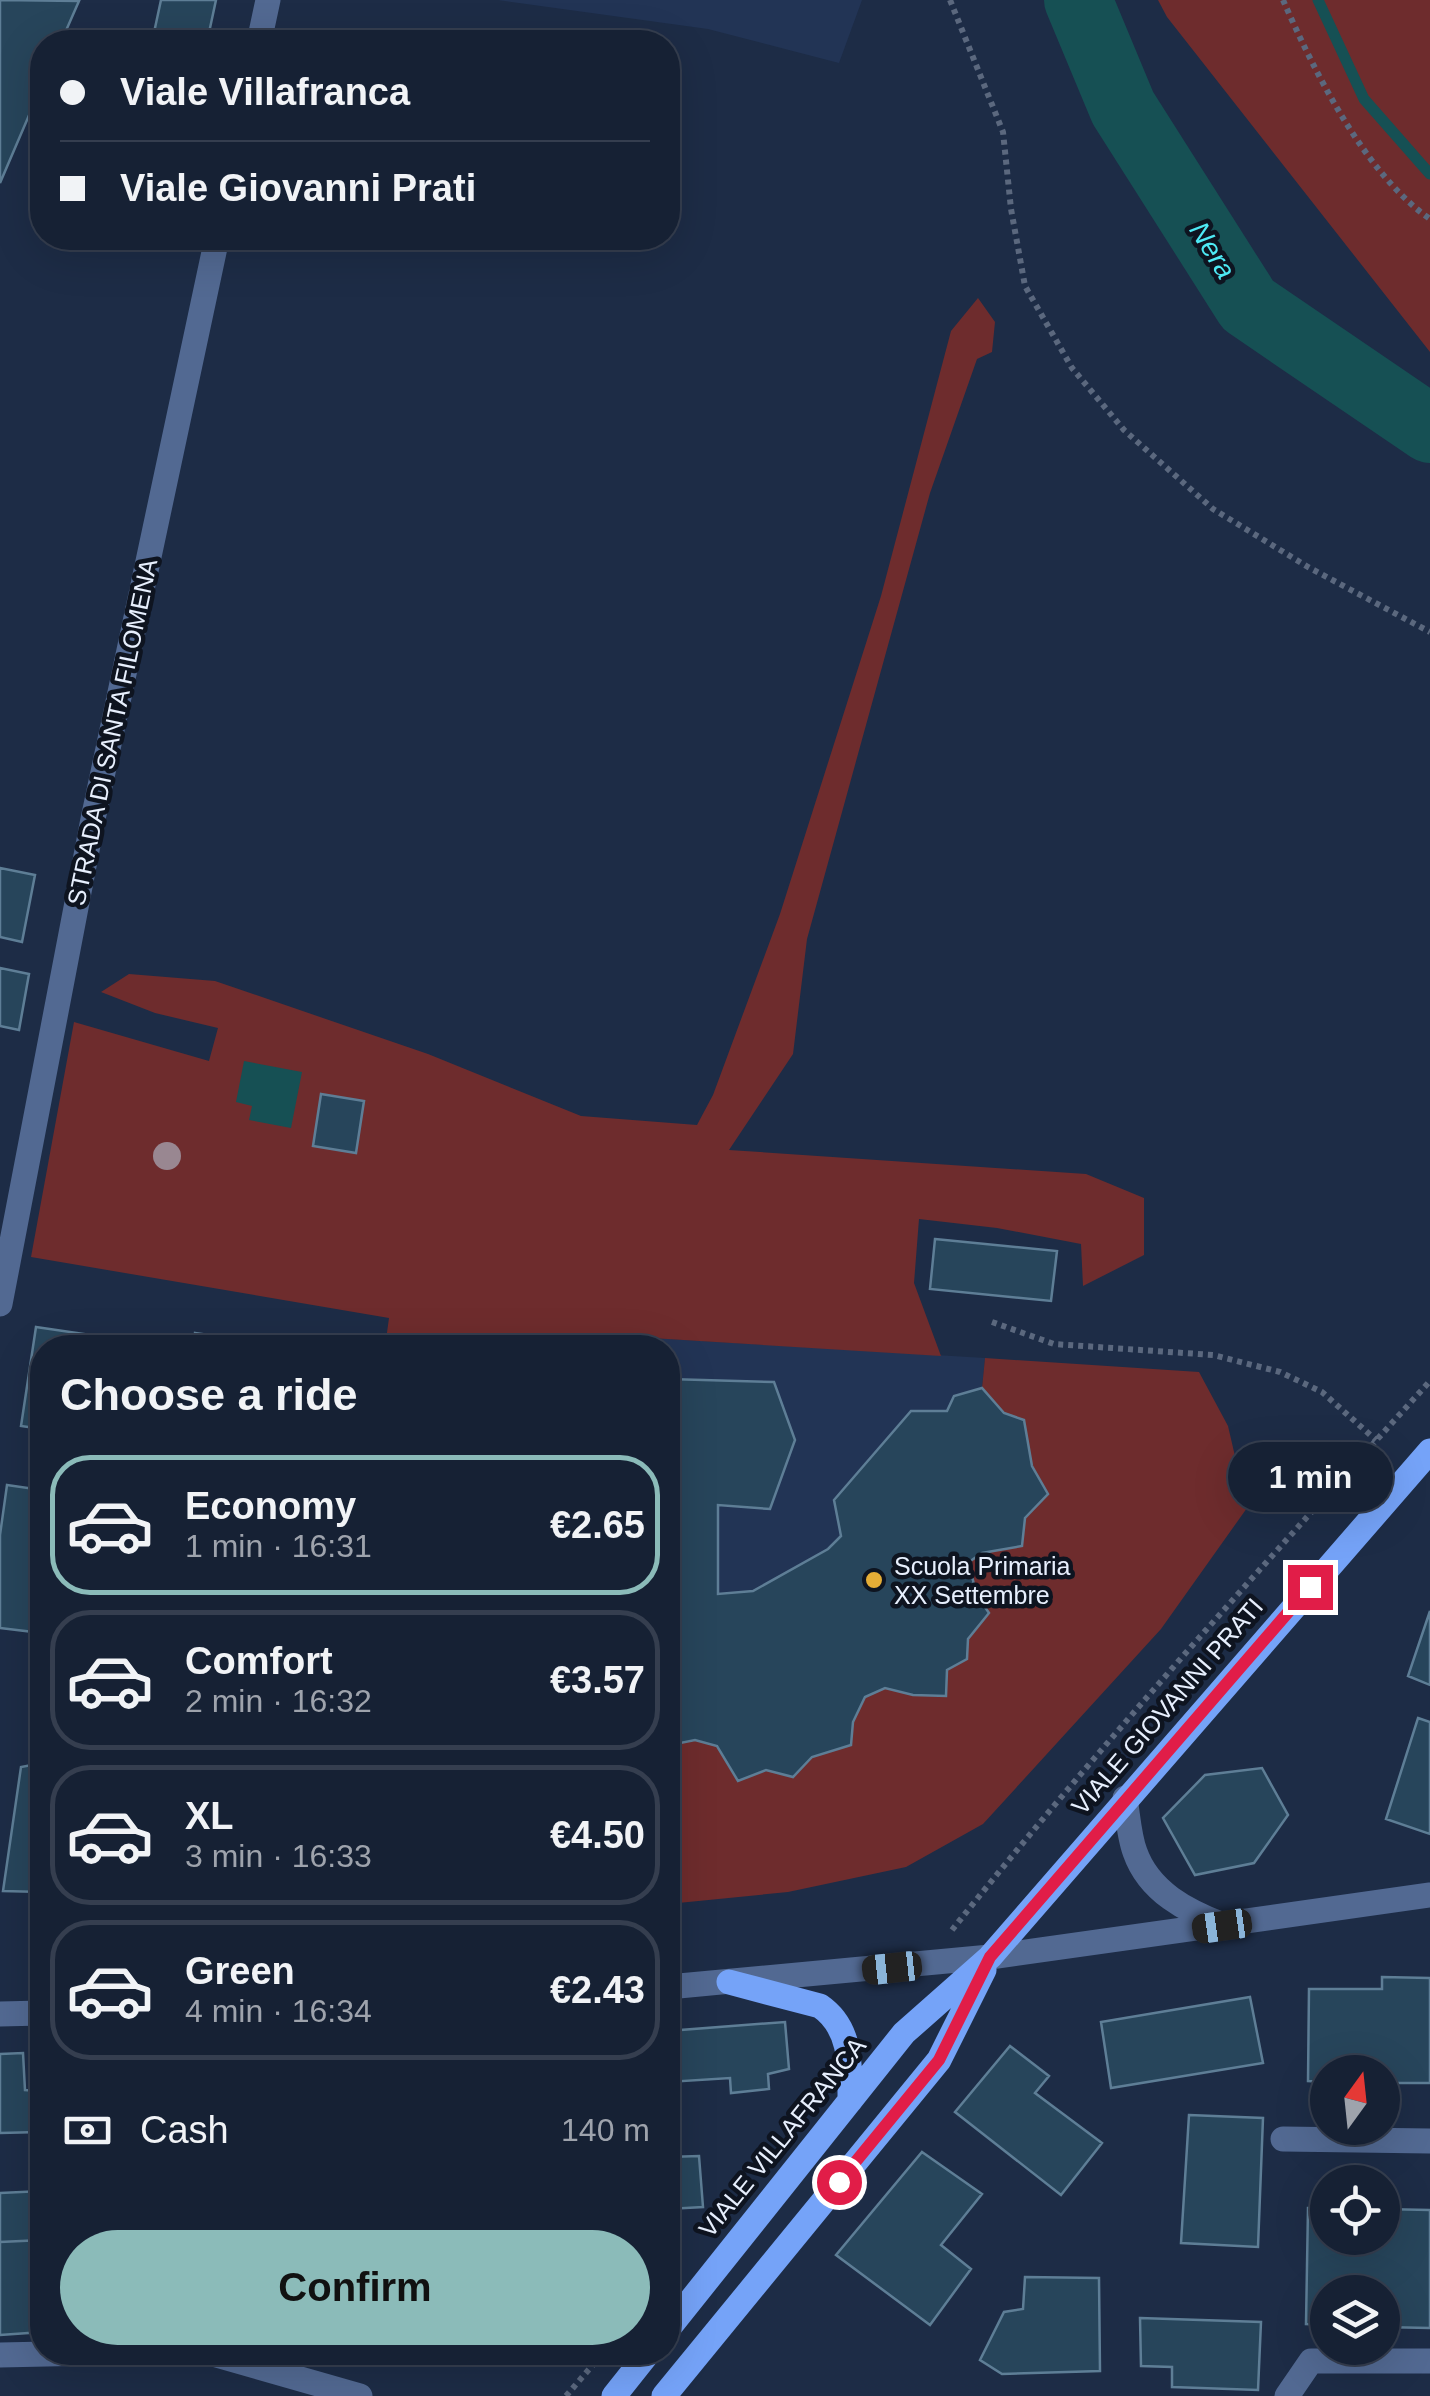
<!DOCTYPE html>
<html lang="en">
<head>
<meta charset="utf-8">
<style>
	:root { --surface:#162134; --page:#1f293c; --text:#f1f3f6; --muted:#9ea3ac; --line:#353e4f; --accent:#8bbbb9 }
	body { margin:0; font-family:Arial,sans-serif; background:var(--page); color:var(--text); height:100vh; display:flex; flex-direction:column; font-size:38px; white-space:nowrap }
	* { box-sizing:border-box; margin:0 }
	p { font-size:32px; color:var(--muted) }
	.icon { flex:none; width:55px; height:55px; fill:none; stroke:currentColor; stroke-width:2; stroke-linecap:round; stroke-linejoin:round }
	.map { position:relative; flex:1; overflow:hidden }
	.side { position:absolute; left:30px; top:1335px; width:650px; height:1030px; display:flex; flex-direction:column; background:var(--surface); border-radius:40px; box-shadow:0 10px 40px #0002,0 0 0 2px var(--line) }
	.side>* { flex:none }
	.guide { position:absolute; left:30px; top:30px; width:650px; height:220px; border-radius:40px; box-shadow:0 10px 40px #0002,0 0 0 2px var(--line); display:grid; align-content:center; height:220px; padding:0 30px; background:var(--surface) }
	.needle { width:65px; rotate:15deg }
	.controls { position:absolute; left:1310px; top:2055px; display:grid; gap:20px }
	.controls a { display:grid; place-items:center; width:90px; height:90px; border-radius:50%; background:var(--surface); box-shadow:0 10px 40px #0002,0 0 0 2px var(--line); font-size:50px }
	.end { position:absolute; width:45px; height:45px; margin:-22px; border:12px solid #e11d48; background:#fff; box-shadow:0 0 0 5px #fff }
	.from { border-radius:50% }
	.bubble { position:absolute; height:70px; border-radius:35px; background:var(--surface); box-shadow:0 10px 40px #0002,0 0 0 2px var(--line); font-size:32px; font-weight:700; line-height:70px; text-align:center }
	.car { position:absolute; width:30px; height:60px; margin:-30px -15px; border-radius:12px; box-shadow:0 0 8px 2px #0007; background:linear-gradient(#222 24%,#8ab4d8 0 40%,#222 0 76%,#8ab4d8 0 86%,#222 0) }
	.guide b { display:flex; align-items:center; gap:35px; height:95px; font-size:38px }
	.guide b+b { border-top:2px solid var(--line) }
	.guide i { width:25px; height:25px; background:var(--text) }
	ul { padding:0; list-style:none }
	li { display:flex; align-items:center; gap:30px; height:140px; margin:0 20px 15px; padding:0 10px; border:5px solid var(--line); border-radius:40px }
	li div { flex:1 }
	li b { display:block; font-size:38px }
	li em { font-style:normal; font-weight:700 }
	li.active { border-color:var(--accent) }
	li>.icon { width:90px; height:90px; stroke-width:1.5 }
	h2 { padding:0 30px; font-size:45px; line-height:120px }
	.pay { display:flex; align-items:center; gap:25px; height:110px; padding:0 30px; font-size:38px }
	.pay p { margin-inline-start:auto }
	.primary-button { display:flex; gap:20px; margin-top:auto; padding:20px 30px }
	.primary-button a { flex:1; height:115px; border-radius:60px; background:var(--accent); color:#111; font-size:40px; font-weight:700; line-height:115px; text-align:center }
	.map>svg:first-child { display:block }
	.built { fill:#223455 }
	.green { fill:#6e2c2d }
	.water { fill:#165054 }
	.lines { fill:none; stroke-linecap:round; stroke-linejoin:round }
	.stream { stroke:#165054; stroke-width:11 }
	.river { stroke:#165054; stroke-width:68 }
	.building { fill:#27455b; stroke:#5e7e96; stroke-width:2.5 }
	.path { stroke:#5b687e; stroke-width:6; stroke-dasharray:5 5; stroke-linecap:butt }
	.minor { stroke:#526992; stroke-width:25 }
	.major { stroke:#75a3f8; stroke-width:25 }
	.tree { fill:#998791 }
	.route { stroke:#e11d48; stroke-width:12 }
	.poi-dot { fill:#e5ad36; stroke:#0e1420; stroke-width:4 }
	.labels { text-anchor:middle; stroke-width:9; stroke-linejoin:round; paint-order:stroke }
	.street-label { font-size:25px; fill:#e7effd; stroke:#0e1420 }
	.poi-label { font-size:25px; fill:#e7effd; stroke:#0e1420; text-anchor:start }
	.water-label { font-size:28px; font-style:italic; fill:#4eeaf5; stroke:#0e1420 }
</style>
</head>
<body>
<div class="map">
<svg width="1430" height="2396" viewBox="0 0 1430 2396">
	<rect width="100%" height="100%" fill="#1d2c46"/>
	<path class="built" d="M498,0H862L839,63L708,29Z
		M569,1333L985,1358L982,1388L954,1396L947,1411H910L834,1500L841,1536L828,1549L753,1591L718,1594V1505L770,1509L795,1440L775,1383L668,1379V1348H567Z"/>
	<path class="green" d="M1158,0H1430V352L1167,17Z
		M978,298L995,322L992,352L977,359L930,493L807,939L793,1054L729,1150L1086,1174L1144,1198V1255L1083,1286L1081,1244L997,1228L919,1219L914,1283L941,1356L570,1333L567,1347H385L389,1318L31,1257L74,1022L209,1061L218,1028L155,1013L101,992L129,974L215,981L428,1054L581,1116L697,1125L713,1095L780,914L881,596L951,331Z
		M985,1358L1199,1372L1228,1426L1247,1508L1161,1629L983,1824L906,1867L788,1892L668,1904V1755L675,1744L695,1740L717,1746L738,1780L812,1757L853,1722L865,1697L885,1688L913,1695L946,1696L947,1670L967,1659L968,1639L989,1613L976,1594L969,1562L982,1553L1022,1545L1025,1518L1048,1494L1032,1466L1024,1420L1004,1413L982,1388Z"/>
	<path class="water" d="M244,1061L302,1072L291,1128L249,1120L252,1106L236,1102Z"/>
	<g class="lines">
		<path class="stream" d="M1318,0L1364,99L1430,174"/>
		<path class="river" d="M1078,0L1123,108L1248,305L1430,429"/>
	</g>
	<path class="building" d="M0,0L79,1L61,42H42V85L0,183Z
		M161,0H216L207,42H152Z
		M0,868L35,875L22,942L0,937Z
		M0,968L29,974L19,1030L0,1026Z
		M321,1094L364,1101L356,1153L313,1146Z
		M935,1239L1057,1251L1051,1301L930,1289Z
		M36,1327L132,1341V1348H42V1429L21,1426Z
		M195,1333L300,1348H193Z
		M668,1379L774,1382L795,1440L770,1509L718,1505V1594L753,1591L828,1549L841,1536L834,1500L911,1411H947L954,1396L982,1388L1004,1413L1024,1420L1032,1466L1048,1494L1025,1518L1022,1546L982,1553L969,1562L976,1594L989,1613L968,1639L967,1659L947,1670L946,1696L913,1695L885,1688L865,1697L853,1722L851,1745L812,1757L793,1777L766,1770L738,1781L717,1746L695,1740L675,1744L668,1755Z
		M7,1485L42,1490V1633L0,1628V1535Z
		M1430,1611V1685L1408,1676Z
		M1418,1718L1430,1722V1834L1386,1819Z
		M42,1763V1892L3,1891L21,1767Z
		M1262,1768L1288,1815L1254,1863L1195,1875L1163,1818L1205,1775Z
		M1382,1977L1430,1978V2083H1382V2072H1328V2082L1308,2081L1309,1989H1382Z
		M1250,1997L1263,2063L1111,2088L1101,2022Z
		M785,2022L789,2069L768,2074L769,2089L731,2093L730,2078L668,2082V2031Z
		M1010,2046L1049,2076L1035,2093L1102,2143L1061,2195L955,2112Z
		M23,2053L25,2090L38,2091L39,2132L0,2133V2054Z
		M1189,2115L1263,2118L1258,2247L1181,2243Z
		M922,2152L982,2194L941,2245L971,2269L930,2325L836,2255Z
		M699,2156L703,2207L668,2209V2157Z
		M42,2191V2240L0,2242V2193Z
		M1308,2208H1328V2238H1382V2209L1430,2210V2328L1382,2327V2292H1328V2325L1306,2324Z
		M42,2240V2332L0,2335V2242Z
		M1025,2277L1099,2278L1100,2371L1002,2374L980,2360L1004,2312L1023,2309Z
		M1140,2318L1261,2322L1258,2390L1172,2387V2367L1141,2366Z"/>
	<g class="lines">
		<path class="path" d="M950,0L1003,132L1011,209L1025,286L1072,368L1124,430L1213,509L1308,567L1430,632
			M1283,0C1314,71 1365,174 1430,219
			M992,1322L1054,1344L1213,1355L1280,1372L1322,1392L1376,1440
			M952,1930C1103,1741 1267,1561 1430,1381
			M566,2396L604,2352"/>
		<path class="minor" d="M259,42L268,0
			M0,1304L93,819L217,238
			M1125,1798C1128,1816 1129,1836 1135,1852C1149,1892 1187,1911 1223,1925
			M668,1987L990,1957L1430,1895
			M0,2014L42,2013
			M1283,2139L1430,2141
			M206,2352L360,2396
			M0,2355L140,2352
			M1287,2396L1311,2361H1430"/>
		<path class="major" d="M729,1982L820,2006C852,2028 850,2066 850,2101
			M668,2329L904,2033L990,1957L1430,1451
			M614,2396L649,2352
			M664,2396L939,2060L984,1970"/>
	</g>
	<circle class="tree" cx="167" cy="1156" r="14"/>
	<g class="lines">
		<path class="route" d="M839,2182L939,2060L990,1957L1310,1587"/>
	</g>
	<circle class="poi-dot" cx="874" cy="1580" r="10"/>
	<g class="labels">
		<g class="street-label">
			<text transform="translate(112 732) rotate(-78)" y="9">STRADA DI SANTA FILOMENA</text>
			<text transform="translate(1167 1706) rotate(-49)" y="9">VIALE GIOVANNI PRATI</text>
			<text transform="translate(782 2137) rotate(-51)" y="9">VIALE VILLAFRANCA</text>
		</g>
		<g class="poi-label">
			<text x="894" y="1575">Scuola Primaria<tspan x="894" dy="29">XX Settembre</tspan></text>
		</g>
		<g class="water-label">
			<text transform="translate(1213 250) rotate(58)" y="10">Nera</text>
		</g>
	</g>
</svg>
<div class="controls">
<a><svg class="needle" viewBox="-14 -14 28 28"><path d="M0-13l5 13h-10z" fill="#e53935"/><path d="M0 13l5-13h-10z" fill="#9ea3ac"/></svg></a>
<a><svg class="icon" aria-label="locate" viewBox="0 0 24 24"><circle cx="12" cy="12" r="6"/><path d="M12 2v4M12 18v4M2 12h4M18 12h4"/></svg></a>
<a><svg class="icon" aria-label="layers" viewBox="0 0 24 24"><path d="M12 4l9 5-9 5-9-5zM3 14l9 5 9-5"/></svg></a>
</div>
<i class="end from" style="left:839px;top:2182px"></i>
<i class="end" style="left:1310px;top:1587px"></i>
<div class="bubble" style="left:1228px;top:1442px;width:165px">1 min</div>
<i class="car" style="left:1222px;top:1926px;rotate:262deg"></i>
<i class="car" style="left:892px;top:1968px;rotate:264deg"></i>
<div class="guide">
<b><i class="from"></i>Viale Villafranca</b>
<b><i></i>Viale Giovanni Prati</b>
</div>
<section class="side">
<h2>Choose a ride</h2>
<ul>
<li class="active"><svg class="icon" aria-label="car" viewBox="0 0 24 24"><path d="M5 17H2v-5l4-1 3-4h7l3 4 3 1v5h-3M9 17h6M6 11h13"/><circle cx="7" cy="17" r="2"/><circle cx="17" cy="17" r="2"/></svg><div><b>Economy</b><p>1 min · 16:31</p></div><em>€2.65</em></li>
<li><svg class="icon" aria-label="car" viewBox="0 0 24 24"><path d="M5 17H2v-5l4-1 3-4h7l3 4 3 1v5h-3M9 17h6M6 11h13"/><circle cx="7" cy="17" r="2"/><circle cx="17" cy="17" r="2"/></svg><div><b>Comfort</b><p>2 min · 16:32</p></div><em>€3.57</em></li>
<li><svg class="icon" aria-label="car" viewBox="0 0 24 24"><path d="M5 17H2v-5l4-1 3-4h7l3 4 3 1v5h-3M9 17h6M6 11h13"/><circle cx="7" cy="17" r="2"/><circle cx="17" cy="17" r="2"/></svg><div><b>XL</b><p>3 min · 16:33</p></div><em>€4.50</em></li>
<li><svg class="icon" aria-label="car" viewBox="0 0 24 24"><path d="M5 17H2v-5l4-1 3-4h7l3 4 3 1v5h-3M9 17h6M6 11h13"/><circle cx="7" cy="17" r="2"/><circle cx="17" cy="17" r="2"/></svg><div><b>Green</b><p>4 min · 16:34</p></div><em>€2.43</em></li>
</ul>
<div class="pay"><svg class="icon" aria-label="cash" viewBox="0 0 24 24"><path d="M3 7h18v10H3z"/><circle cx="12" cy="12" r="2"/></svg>Cash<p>140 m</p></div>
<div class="primary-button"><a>Confirm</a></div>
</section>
</div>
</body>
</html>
